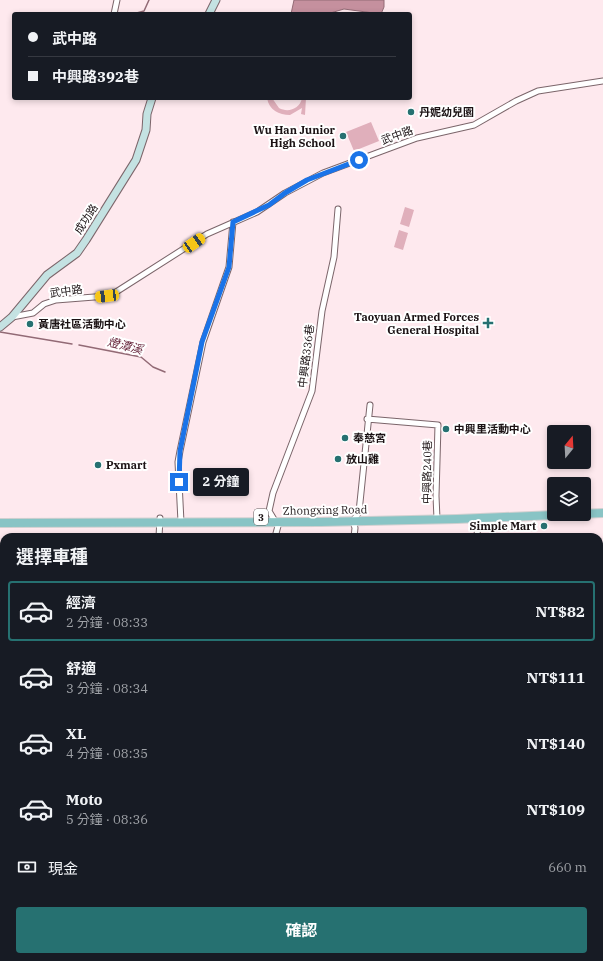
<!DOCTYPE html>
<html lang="zh-TW">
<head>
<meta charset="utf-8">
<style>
	:root { --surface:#171b24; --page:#20242c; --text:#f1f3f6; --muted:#9ea1a6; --line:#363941; --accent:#267171 }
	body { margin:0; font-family:"IBM Plex Serif","Noto Sans TC",serif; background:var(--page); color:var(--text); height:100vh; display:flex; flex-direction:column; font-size:15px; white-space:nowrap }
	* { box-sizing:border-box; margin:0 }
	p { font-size:13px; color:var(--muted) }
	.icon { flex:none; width:22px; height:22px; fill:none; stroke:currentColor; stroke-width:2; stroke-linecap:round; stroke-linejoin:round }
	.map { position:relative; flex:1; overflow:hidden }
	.drawer { position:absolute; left:0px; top:533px; width:603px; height:428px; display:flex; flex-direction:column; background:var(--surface); border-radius:12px 12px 0 0; box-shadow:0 2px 6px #0003 }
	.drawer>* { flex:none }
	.top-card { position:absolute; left:12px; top:12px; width:400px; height:88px; border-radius:4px; box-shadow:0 2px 6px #0003; display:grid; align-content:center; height:88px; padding:0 16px; background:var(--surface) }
	.needle { width:26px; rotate:18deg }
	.fabs { position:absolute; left:547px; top:425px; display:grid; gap:8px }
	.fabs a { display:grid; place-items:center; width:44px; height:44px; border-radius:4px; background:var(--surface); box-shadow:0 2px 6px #0003; font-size:20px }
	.end { position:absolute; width:18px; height:18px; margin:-9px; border:5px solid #1a73e8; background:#fff; box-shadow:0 0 0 2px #fff }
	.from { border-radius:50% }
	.bubble { position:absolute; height:28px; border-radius:4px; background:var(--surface); box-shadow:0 2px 6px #0003; font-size:13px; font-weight:700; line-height:28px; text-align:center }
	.car { position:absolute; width:12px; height:24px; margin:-12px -6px; border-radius:5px; box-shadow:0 0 3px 1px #0007; background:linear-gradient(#f5c518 24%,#345 0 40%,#f5c518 0 76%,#345 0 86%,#f5c518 0) }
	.top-card b { display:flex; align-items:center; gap:14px; height:38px; font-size:15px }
	.top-card b+b { border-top:1px solid var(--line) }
	.top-card i { width:10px; height:10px; background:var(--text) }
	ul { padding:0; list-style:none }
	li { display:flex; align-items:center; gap:12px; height:60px; margin:0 8px 6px; padding:0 8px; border:2px solid transparent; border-radius:4px }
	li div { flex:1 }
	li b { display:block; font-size:15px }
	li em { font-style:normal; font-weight:700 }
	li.selected { border-color:var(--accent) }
	li>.icon { width:36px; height:36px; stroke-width:1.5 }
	h2 { padding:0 16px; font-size:18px; line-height:48px }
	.pay { display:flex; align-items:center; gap:10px; height:44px; padding:0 16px; font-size:15px }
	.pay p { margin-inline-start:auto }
	.primary-button { display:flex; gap:8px; margin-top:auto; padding:8px 16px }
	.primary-button a { flex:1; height:46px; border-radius:4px; background:var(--accent); color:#fff; font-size:16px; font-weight:700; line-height:46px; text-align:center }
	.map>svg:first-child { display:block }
	.green { fill:#e0afbb }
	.water { fill:#c5909e; stroke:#926a75 }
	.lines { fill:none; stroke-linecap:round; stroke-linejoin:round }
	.stream { stroke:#926a75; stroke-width:1.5 }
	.street-casing { stroke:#7b656a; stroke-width:7 }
	.secondary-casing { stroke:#7b656a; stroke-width:9 }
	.primary-casing { stroke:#d1d0d0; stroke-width:10 }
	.highway-casing { stroke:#d1d0d0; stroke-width:11 }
	.street { stroke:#fff; stroke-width:5 }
	.secondary { stroke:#c4e2e2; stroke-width:7 }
	.primary { stroke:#89c4c5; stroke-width:8 }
	.highway { stroke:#3a9d9e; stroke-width:9 }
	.route { stroke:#1a73e8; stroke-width:5 }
	.poi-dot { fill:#267171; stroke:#fff; stroke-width:1.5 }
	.labels { text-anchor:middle; stroke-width:4; stroke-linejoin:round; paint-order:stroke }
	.shield { fill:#fff; stroke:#5f595a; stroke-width:1 }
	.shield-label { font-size:10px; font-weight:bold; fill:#1b1214 }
	.poi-label { font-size:11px; font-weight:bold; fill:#1b1214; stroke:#fff; text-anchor:start }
	.street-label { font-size:11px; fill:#1b1214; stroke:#fff }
	.water-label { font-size:12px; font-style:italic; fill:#67263c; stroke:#fff }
</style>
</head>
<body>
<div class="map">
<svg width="603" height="961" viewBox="0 0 603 961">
	<rect width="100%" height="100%" fill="#fee9ee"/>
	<path class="green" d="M267,98H272L279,108C288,113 300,109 302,98H306L305,115L301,114L302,108L290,115C279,115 269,110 267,98Z
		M371,122L379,141L354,151L346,132Z
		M405,207L414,210L409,227L400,224Z
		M399,230L408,233L403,250L394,247Z"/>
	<path class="water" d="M294,0H384V7L381,14L344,9L327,14H291Z"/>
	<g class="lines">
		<path class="stream" d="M133,14L144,11L149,0
			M0,332L72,344
			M79,345L141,357L153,367L165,372
			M599,792L603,803
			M449,961L457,957"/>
		<g class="street-casing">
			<path id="street" d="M114,14L117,0
				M12,317L33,313L44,304L56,300L107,296L116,292L207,234L257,212L285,193L323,173L417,138L474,125L516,101L538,91L603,81
				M367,419L438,425L436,496L437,519
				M181,522L178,462L180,451L203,342L229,267L233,222
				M159,537L160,518
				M275,537L278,526L269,511L273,493L312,391L322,311L334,257L338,209
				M354,537L355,528L353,521L359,512L370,405
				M477,537L478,519
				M0,803H4
				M216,957V961"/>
		</g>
		<g class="secondary-casing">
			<path id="secondary" d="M209,14L216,0
				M0,327L12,317L47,275L77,253L86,240L136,160L146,130L147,114L152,98"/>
		</g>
		<g class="primary-casing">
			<path id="primary" d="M0,523L321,522L457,519L603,513"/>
		</g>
		<g class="highway-casing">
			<path id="highway" d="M599,896L603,894
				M599,908L603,905
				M484,961L491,957
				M505,961L513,957"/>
		</g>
		<use href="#street" class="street"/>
		<use href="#secondary" class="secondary"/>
		<use href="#primary" class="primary"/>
		<use href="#highway" class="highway"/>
	</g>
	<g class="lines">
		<path class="route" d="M179,482L180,451L202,342L229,267L233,222L269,205L285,193L307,180L359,160"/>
	</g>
	<g class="poi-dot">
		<circle cx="411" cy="112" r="4"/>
		<circle cx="343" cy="136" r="4"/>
		<path d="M486 317h4v4h4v4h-4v4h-4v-4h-4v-4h4z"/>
		<circle cx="30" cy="324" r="4"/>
		<circle cx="446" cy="429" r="4"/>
		<circle cx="345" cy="438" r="4"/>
		<circle cx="338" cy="459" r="4"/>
		<circle cx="98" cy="465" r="4"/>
		<circle cx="544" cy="526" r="4"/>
	</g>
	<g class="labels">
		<rect class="shield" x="254" y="509" width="14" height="16" rx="3"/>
		<g class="shield-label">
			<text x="261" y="521">3</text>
		</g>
		<g class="poi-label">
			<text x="419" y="116">丹妮幼兒園</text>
			<text x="335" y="134" text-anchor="end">Wu Han Junior<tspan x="335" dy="13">High School</tspan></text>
			<text x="479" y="321" text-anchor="end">Taoyuan Armed Forces<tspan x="479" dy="13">General Hospital</tspan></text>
			<text x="38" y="328">黃唐社區活動中心</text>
			<text x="454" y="433">中興里活動中心</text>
			<text x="353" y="442">奉慈宮</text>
			<text x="346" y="463">放山雞</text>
			<text x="106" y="469">Pxmart</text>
			<text x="536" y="530" text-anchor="end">Simple Mart</text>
		</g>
		<g class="street-label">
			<text transform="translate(397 135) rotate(-20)" y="4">武中路</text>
			<text transform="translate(86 219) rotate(-57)" y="4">成功路</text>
			<text transform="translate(66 291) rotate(-8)" y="4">武中路</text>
			<text transform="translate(306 356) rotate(-83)" y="4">中興路336巷</text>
			<text transform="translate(427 472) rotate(-89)" y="4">中興路240巷</text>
			<text transform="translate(325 510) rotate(-1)" y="4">Zhongxing Road</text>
		</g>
		<g class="water-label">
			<text transform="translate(125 346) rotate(14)" y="4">燈潭溪</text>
		</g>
	</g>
</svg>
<div class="fabs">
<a><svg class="needle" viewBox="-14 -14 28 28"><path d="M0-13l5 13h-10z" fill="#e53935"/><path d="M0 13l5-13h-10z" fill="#9ea1a6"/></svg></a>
<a><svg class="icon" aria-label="layers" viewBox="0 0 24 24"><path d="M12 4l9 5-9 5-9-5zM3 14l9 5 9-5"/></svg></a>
</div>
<i class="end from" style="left:359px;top:160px"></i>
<i class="end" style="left:179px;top:482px"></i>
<div class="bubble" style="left:193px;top:468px;width:56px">2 分鐘</div>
<i class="car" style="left:194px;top:243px;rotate:56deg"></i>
<i class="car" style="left:107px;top:296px;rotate:263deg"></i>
<div class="top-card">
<b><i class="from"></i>武中路</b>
<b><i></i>中興路392巷</b>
</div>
<section class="drawer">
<h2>選擇車種</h2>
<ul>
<li class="selected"><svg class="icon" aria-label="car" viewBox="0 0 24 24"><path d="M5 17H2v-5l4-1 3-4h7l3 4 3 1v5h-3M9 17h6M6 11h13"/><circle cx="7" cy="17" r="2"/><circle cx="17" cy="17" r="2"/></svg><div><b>經濟</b><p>2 分鐘 · 08:33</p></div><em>NT$82</em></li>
<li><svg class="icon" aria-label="car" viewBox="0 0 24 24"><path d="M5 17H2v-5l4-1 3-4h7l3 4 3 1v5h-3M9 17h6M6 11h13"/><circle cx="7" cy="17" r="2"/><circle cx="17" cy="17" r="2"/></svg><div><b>舒適</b><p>3 分鐘 · 08:34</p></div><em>NT$111</em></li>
<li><svg class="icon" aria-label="car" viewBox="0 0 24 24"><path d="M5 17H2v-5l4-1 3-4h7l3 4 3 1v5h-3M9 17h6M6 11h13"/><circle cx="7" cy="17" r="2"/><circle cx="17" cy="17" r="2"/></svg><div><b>XL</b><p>4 分鐘 · 08:35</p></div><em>NT$140</em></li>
<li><svg class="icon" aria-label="car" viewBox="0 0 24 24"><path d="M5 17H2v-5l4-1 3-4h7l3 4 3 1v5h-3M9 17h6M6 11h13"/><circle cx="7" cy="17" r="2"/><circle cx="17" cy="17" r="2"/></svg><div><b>Moto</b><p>5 分鐘 · 08:36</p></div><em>NT$109</em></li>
</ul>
<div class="pay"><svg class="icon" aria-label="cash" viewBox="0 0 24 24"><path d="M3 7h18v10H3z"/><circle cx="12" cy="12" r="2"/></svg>現金<p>660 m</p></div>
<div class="primary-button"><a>確認</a></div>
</section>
</div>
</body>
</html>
